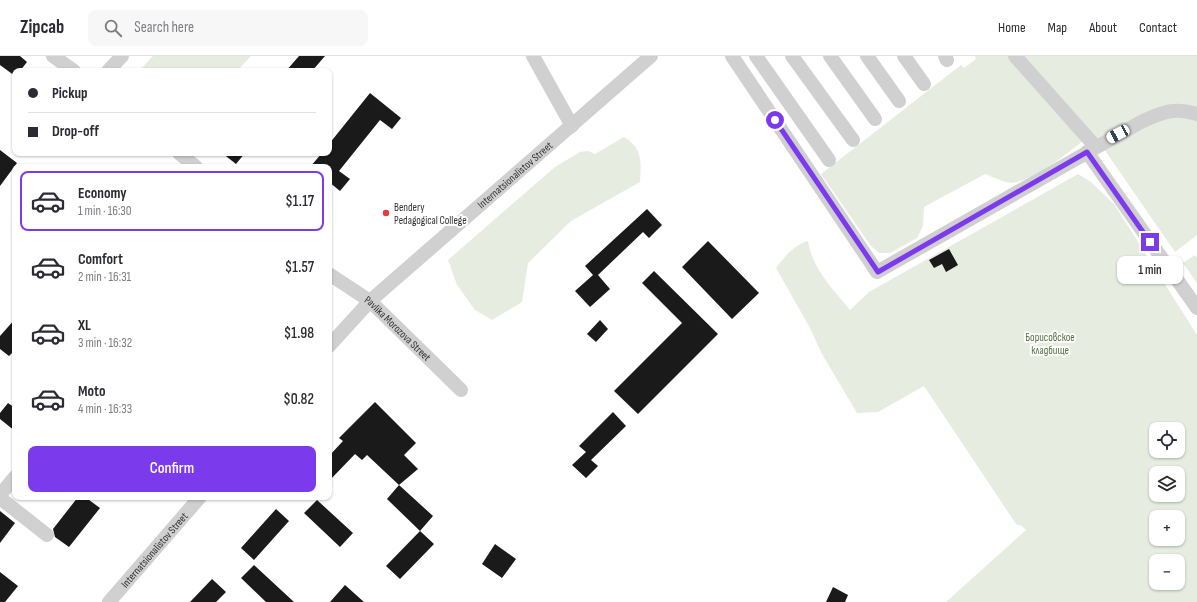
<!DOCTYPE html>
<html lang="en">
<head>
<meta charset="utf-8">
<style>
	:root { --surface:#fff; --page:#f7f7f7; --text:#2b2b33; --muted:#7c7c81; --line:#e1e1e2; --accent:#7c3aed }
	body { margin:0; font-family:"Sofia Sans Condensed",sans-serif; background:var(--page); color:var(--text); height:100vh; display:flex; flex-direction:column; font-size:15px; white-space:nowrap }
	* { box-sizing:border-box; margin:0 }
	p { font-size:13px; color:var(--muted) }
	.icon { flex:none; width:22px; height:22px; fill:none; stroke:currentColor; stroke-width:2; stroke-linecap:round; stroke-linejoin:round }
	.map { position:relative; flex:1; overflow:hidden }
	.side { position:absolute; left:12px; top:108px; width:320px; height:336px; display:flex; flex-direction:column; background:var(--surface); border-radius:8px; box-shadow:0 1px 3px #0004 }
	.side>* { flex:none }
	.banner { position:absolute; left:12px; top:12px; width:320px; height:88px; border-radius:8px; box-shadow:0 1px 3px #0004; display:grid; align-content:center; height:88px; padding:0 16px; background:var(--surface) }
	.tools { position:absolute; left:1149px; top:366px; display:grid; gap:8px }
	.tools a { display:grid; place-items:center; width:36px; height:36px; border-radius:8px; background:var(--surface); box-shadow:0 1px 3px #0004; font-size:20px }
	.end { position:absolute; width:18px; height:18px; margin:-9px; border:5px solid #7c3aed; background:#fff; box-shadow:0 0 0 2px #fff }
	.from { border-radius:50% }
	.bubble { position:absolute; height:28px; border-radius:8px; background:var(--surface); box-shadow:0 1px 3px #0004; font-size:13px; font-weight:600; line-height:28px; text-align:center }
	.car { position:absolute; width:12px; height:24px; margin:-12px -6px; border-radius:5px; box-shadow:0 0 3px 1px #0007; background:linear-gradient(#fff 24%,#345 0 40%,#fff 0 76%,#345 0 86%,#fff 0) }
	.banner b { display:flex; align-items:center; gap:14px; height:38px; font-size:15px }
	.banner b+b { border-top:1px solid var(--line) }
	.banner i { width:10px; height:10px; background:var(--text) }
	ul { padding:7px 0 0; list-style:none }
	li { display:flex; align-items:center; gap:12px; height:60px; margin:0 8px 6px; padding:0 8px; border:2px solid transparent; border-radius:8px }
	li div { flex:1 }
	li b { display:block; font-size:15px }
	li em { font-style:normal; font-weight:600 }
	li.active { border-color:var(--accent) }
	li>.icon { width:36px; height:36px; stroke-width:1.5 }
	.action { display:flex; gap:8px; margin-top:auto; padding:8px 16px }
	.action a { flex:1; height:46px; border-radius:8px; background:var(--accent); color:#fff; font-size:16px; font-weight:600; line-height:46px; text-align:center }
	header { display:flex; align-items:center; gap:24px; box-sizing:border-box; height:56px; padding:0 20px; background:var(--surface); border-bottom:1px solid var(--line) }
	header strong { font-size:19px }
	nav { display:flex; gap:22px; margin-inline-start:auto; font-size:14px }
	.search { width:280px; height:36px; background:var(--page); display:flex; align-items:center; gap:10px; box-sizing:border-box; padding:0 14px; border-radius:8px; color:var(--muted); font-size:15px }
	.map>svg:first-child { display:block }
	.green { fill:#e6ecdf; fill-rule:evenodd }
	.building { fill:#1a1a1a }
	.lines { fill:none; stroke-linecap:round; stroke-linejoin:round }
	.minor { stroke:#d0d0d0; stroke-width:14 }
	.route { stroke:#7c3aed; stroke-width:5 }
	.poi-dot { fill:#e63946; stroke:#fff; stroke-width:1.5 }
	.labels { text-anchor:middle; stroke-width:4; stroke-linejoin:round; paint-order:stroke }
	.street-label { font-size:11px; fill:#333; stroke:#fff }
	.poi-label { font-size:11px; fill:#333; stroke:#fff; text-anchor:start }
	.park-label { font-size:11px; fill:#56703f; stroke:#fff }
</style>
</head>
<body>
<header>
<strong>Zipcab</strong>
<div class="search"><svg class="icon" aria-label="search" viewBox="0 0 24 24"><circle cx="10" cy="10" r="6"/><path d="M15 15l6 6"/></svg>Search here</div>
<nav><a>Home</a><a>Map</a><a>About</a><a>Contact</a></nav>
</header>
<div class="map">
<svg width="1197" height="546" viewBox="0 0 1197 546">
	<rect width="100%" height="100%" fill="#fff"/>
	<path class="green" d="M153,0H251L237,15H139Z
		M975,0H1197V179L1175,196L1093,77C1074,92 1041,120 1017,126C1007,129 994,121 985,118L924,151L923,170L917,182L890,197H879L871,190L821,118L961,9L964,12L976,3Z
		M624,81C643,92 641,106 640,126L571,165L528,207L522,246L492,264L475,254L457,229L448,204L555,111L580,96L588,95L595,98Z
		M1078,118L1091,126L1114,148L1197,279V546H946L1026,474L1022,470L1016,468L924,330L878,356L857,357L822,298L810,272L776,212C785,200 794,189 808,185C812,213 833,233 850,254L869,236ZM1156,373H1178V395H1156ZM1156,417H1178V439H1156ZM1156,461H1178V483H1156ZM1156,505H1178V527H1156Z
		M1195,199L1197,202V227L1183,207Z"/>
	<path class="building" d="M0,0H20L27,6L20,15H15V20L0,9Z
		M299,0H325L312,15H286Z
		M370,37L401,62L392,73L380,64L339,115L350,123L340,135L329,126V111H310L322,97H329V88Z
		M0,94L17,107L0,130Z
		M222,97H245L236,108Z
		M647,153L662,169L649,182L643,176L598,219L610,233L590,251L575,235L593,219L585,210Z
		M708,185L759,237L732,263L682,211Z
		M949,193L958,209L946,216L942,208L934,212L929,204Z
		M654,215L718,278L638,358L614,335L682,267L642,227Z
		M15,263V294L9,300L0,293V280Z
		M600,264L608,273L596,286L587,278Z
		M375,346L416,387L404,399L418,413L399,429L367,399L362,404L355,398L329,425V400L343,385L339,382Z
		M8,347L15,352V375L0,363V357Z
		M613,356L626,370L591,404L598,410L586,422L572,409L586,396L579,390Z
		M399,429L433,460L420,475L387,443Z
		M78,441H85L100,452L69,491L55,481L53,473Z
		M317,444L353,477L340,491L304,457Z
		M276,453L289,465L254,504L241,492Z
		M0,455L15,467L0,487Z
		M420,475L434,488L400,523L386,510Z
		M495,488L516,503L502,522L482,508Z
		M254,509L294,546H266L241,522Z
		M0,516L18,530L5,546H0Z
		M212,523L226,536L216,546H190Z
		M345,529L364,546H330Z
		M833,531L848,539L845,546H826Z"/>
	<g class="lines">
		<g class="minor">
			<path d="M53,0L74,15"/>
			<path d="M533,0L572,70"/>
			<path d="M732,0L877,216L1141,66C1162,56 1174,51 1197,58"/>
			<path d="M756,0L829,104"/>
			<path d="M792,0L853,84"/>
			<path d="M830,0L875,63"/>
			<path d="M867,0L899,45"/>
			<path d="M904,0L924,28"/>
			<path d="M945,0L947,4"/>
			<path d="M1015,0L1095,90"/>
			<path d="M108,15L122,0"/>
			<path d="M1087,96L1197,252"/>
			<path d="M179,97L196,111"/>
			<path id="s1" d="M329,218L370,245L461,334"/>
			<path id="s2" d="M329,290L370,245L651,0"/>
			<path d="M0,439L15,421"/>
			<path d="M0,442L47,479"/>
			<path id="s3" d="M109,546L200,441"/>
		</g>
	</g>
	<g class="lines">
		<path class="route" d="M775,64L878,216L1087,96L1150,186"/>
	</g>
	<circle class="poi-dot" cx="386" cy="157" r="4"/>
	<g class="labels">
		<g class="street-label">
			<text dy="4" stroke="none"><textPath href="#s2" startOffset="253">Internatsionalistov Street</textPath></text>
			<text dy="4" stroke="none"><textPath href="#s1" startOffset="88">Pavlika Morozova Street</textPath></text>
			<text dy="4" stroke="none"><textPath href="#s3" startOffset="69">Internatsionalistov Street</textPath></text>
		</g>
		<g class="poi-label">
			<text x="394" y="155">Bendery<tspan x="394" dy="13">Pedagogical College</tspan></text>
		</g>
		<g class="park-label">
			<text x="1050" y="285">Борисовское<tspan x="1050" dy="13">кладбище</tspan></text>
		</g>
	</g>
</svg>
<div class="tools">
<a><svg class="icon" aria-label="locate" viewBox="0 0 24 24"><circle cx="12" cy="12" r="6"/><path d="M12 2v4M12 18v4M2 12h4M18 12h4"/></svg></a>
<a><svg class="icon" aria-label="layers" viewBox="0 0 24 24"><path d="M12 4l9 5-9 5-9-5zM3 14l9 5 9-5"/></svg></a>
<a>+</a>
<a>−</a>
</div>
<i class="end from" style="left:775px;top:64px"></i>
<i class="end" style="left:1150px;top:186px"></i>
<div class="bubble" style="left:1117px;top:200px;width:66px">1 min</div>
<i class="car" style="left:1118px;top:78px;rotate:242deg"></i>
<div class="banner">
<b><i class="from"></i>Pickup</b>
<b><i></i>Drop-off</b>
</div>
<section class="side">
<ul>
<li class="active"><svg class="icon" aria-label="car" viewBox="0 0 24 24"><path d="M5 17H2v-5l4-1 3-4h7l3 4 3 1v5h-3M9 17h6M6 11h13"/><circle cx="7" cy="17" r="2"/><circle cx="17" cy="17" r="2"/></svg><div><b>Economy</b><p>1 min · 16:30</p></div><em>$1.17</em></li>
<li><svg class="icon" aria-label="car" viewBox="0 0 24 24"><path d="M5 17H2v-5l4-1 3-4h7l3 4 3 1v5h-3M9 17h6M6 11h13"/><circle cx="7" cy="17" r="2"/><circle cx="17" cy="17" r="2"/></svg><div><b>Comfort</b><p>2 min · 16:31</p></div><em>$1.57</em></li>
<li><svg class="icon" aria-label="car" viewBox="0 0 24 24"><path d="M5 17H2v-5l4-1 3-4h7l3 4 3 1v5h-3M9 17h6M6 11h13"/><circle cx="7" cy="17" r="2"/><circle cx="17" cy="17" r="2"/></svg><div><b>XL</b><p>3 min · 16:32</p></div><em>$1.98</em></li>
<li><svg class="icon" aria-label="car" viewBox="0 0 24 24"><path d="M5 17H2v-5l4-1 3-4h7l3 4 3 1v5h-3M9 17h6M6 11h13"/><circle cx="7" cy="17" r="2"/><circle cx="17" cy="17" r="2"/></svg><div><b>Moto</b><p>4 min · 16:33</p></div><em>$0.82</em></li>
</ul>
<div class="action"><a>Confirm</a></div>
</section>
</div>
</body>
</html>
